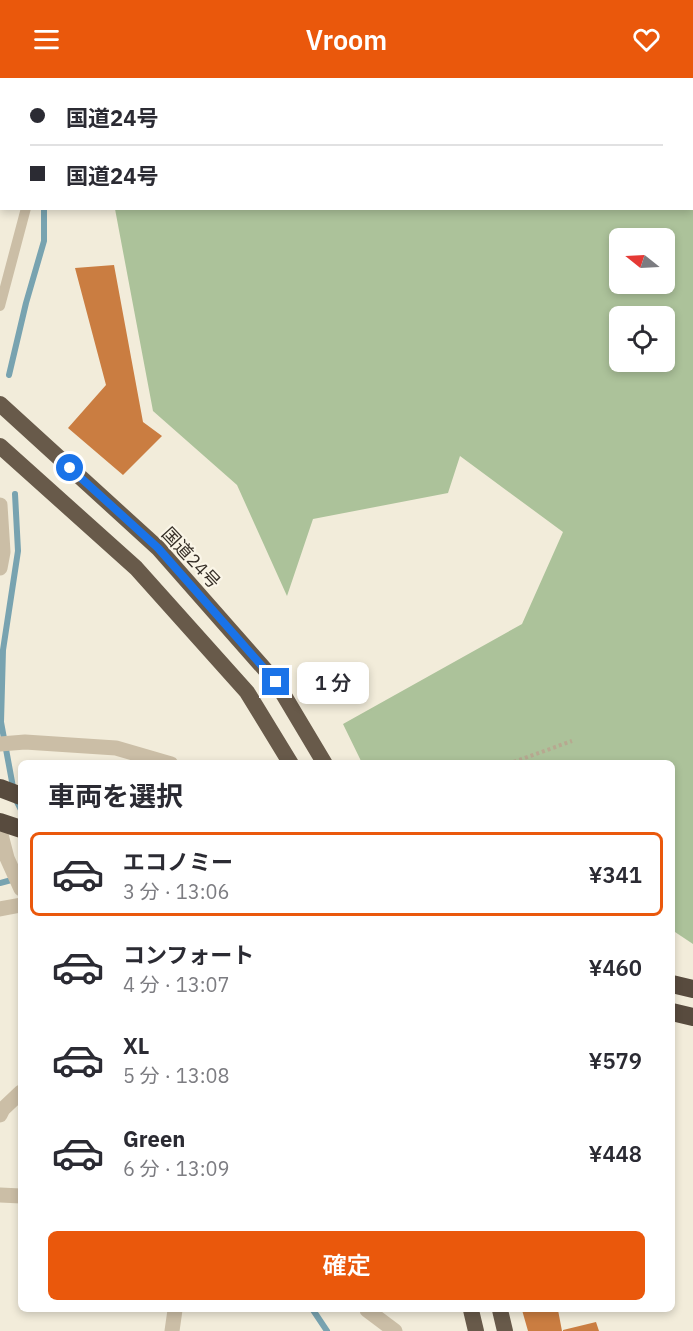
<!DOCTYPE html>
<html lang="ja">
<head>
<meta charset="utf-8">
<style>
	:root { --surface:#fff; --page:#f7f7f7; --text:#2b2b33; --muted:#7c7c81; --line:#e1e1e2; --accent:#ea580c }
	body { margin:0; font-family:"IBM Plex Sans","Noto Sans JP",sans-serif; background:var(--page); color:var(--text); height:100vh; display:flex; flex-direction:column; font-size:22px; white-space:nowrap }
	* { box-sizing:border-box; margin:0 }
	p { font-size:20px; color:var(--muted) }
	.icon { flex:none; width:33px; height:33px; fill:none; stroke:currentColor; stroke-width:2; stroke-linecap:round; stroke-linejoin:round }
	.map { position:relative; flex:1; overflow:hidden }
	.side { position:absolute; left:18px; top:682px; width:657px; height:552px; display:flex; flex-direction:column; background:var(--surface); border-radius:9px; box-shadow:0 3px 9px #0003 }
	.side>* { flex:none }
	.top-card { position:absolute; left:0px; top:0px; width:693px; height:132px; box-shadow:0 3px 9px #0003; display:grid; align-content:center; height:132px; padding:0 30px; background:var(--surface) }
	.needle { width:39px; rotate:288deg }
	.buttons { position:absolute; left:609px; top:150px; display:grid; gap:12px }
	.buttons a { display:grid; place-items:center; width:66px; height:66px; border-radius:9px; background:var(--surface); box-shadow:0 3px 9px #0003; font-size:30px }
	.end { position:absolute; width:27px; height:27px; margin:-14px; border:8px solid #1a73e8; background:#fff; box-shadow:0 0 0 3px #fff }
	.from { border-radius:50% }
	.bubble { position:absolute; height:42px; border-radius:9px; background:var(--surface); box-shadow:0 3px 9px #0003; font-size:20px; font-weight:600; line-height:42px; text-align:center }
	.top-card b { display:flex; align-items:center; gap:21px; height:57px; font-size:22px }
	.top-card b+b { border-top:2px solid var(--line) }
	.top-card i { width:15px; height:15px; background:var(--text) }
	ul { padding:0; list-style:none }
	li { display:flex; align-items:center; gap:18px; height:84px; margin:0 12px 9px; padding:0 18px; border:3px solid transparent; border-radius:9px }
	li div { flex:1 }
	li b { display:block; font-size:22px }
	li em { font-style:normal; font-weight:600 }
	li.current { border-color:var(--accent) }
	li>.icon { width:54px; height:54px; stroke-width:1.5 }
	h2 { padding:0 30px; font-size:27px; line-height:72px }
	.button { display:flex; gap:12px; margin-top:auto; padding:12px 30px }
	.button a { flex:1; height:69px; border-radius:9px; background:var(--accent); color:#fff; font-size:24px; font-weight:600; line-height:69px; text-align:center }
	header { display:flex; justify-content:space-between; align-items:center; height:78px; padding:0 30px; background:var(--accent); color:#fff; font-size:27px; font-weight:600 }
	.map>svg:first-child { display:block }
	.green { fill:#acc29a; fill-rule:evenodd }
	.lines { fill:none; stroke-linecap:round; stroke-linejoin:round }
	.stream { stroke:#78a3b0; stroke-width:6 }
	.building { fill:#ca7d41 }
	.path { stroke:#b7a890; stroke-width:4; stroke-dasharray:3 3; stroke-linecap:butt }
	.service { stroke:#cbbea6; stroke-width:10 }
	.minor { stroke:#cbbea6; stroke-width:15 }
	.trunk { stroke:#685a4a; stroke-width:16 }
	.motorway { stroke:#584b3e; stroke-width:18 }
	.route { stroke:#1a73e8; stroke-width:8 }
	.labels { text-anchor:middle; stroke-width:4.5; stroke-linejoin:round; paint-order:stroke }
	.street-label { font-size:18px; fill:#362f27; stroke:#faf5e7 }
</style>
</head>
<body>
<header><svg class="icon" aria-label="menu" viewBox="0 0 24 24"><path d="M4 6h16M4 12h16M4 18h16"/></svg>Vroom<svg class="icon" aria-label="heart" viewBox="0 0 24 24"><path d="M12 20l-8-8c-3-5 5-10 8-4 3-6 11-1 8 4z"/></svg></header>
<div class="map">
<svg width="693" height="1253" viewBox="0 0 693 1253">
	<rect width="100%" height="100%" fill="#f2ecda"/>
	<path class="green" d="M630,0H693V54L692,55V2H631Z
		M693,122V866L672,852V686L362,685L343,646L522,546L563,454L460,378L448,415L313,441L287,518L237,407L153,333L115,131L692,130V123ZM620,160H664V206H620ZM620,238H664V284H620Z"/>
	<g class="lines">
		<path class="stream" d="M0,6L2,8
			M9,297L26,225L44,163V130
			M15,416L18,473L3,572L1,644L15,720L21,732
			M0,805L15,801
			M313,1232L327,1253"/>
	</g>
	<path class="building" d="M114,187L143,344L162,358L123,397L68,350L106,307L75,190Z
		M522,1232H558L562,1253H528Z
		M596,1244L599,1253H563V1252Z"/>
	<g class="lines">
		<path class="path" d="M508,686L572,663"/>
		<path class="service" d="M261,2L263,0
			M0,228L26,130"/>
		<path class="minor" d="M0,427L3,474L0,490
			M0,666L25,664L116,670L171,686
			M0,753L7,780L21,811
			M0,831L21,827
			M0,1037L3,1031L21,1014
			M0,1117L21,1118
			M367,1232L395,1253
			M172,1253L175,1232"/>
		<path class="trunk" d="M0,326L158,470L276,604L325,686
			M0,368L136,490L247,614L291,686
			M471,1232L476,1253
			M500,1232L505,1253"/>
		<path class="motorway" d="M0,710L21,718
			M0,744L21,751
			M672,906L693,911
			M672,934L693,939"/>
	</g>
	<g class="lines">
		<path class="route" d="M70,390L158,470L276,604"/>
	</g>
	<g class="labels">
		<g class="street-label">
			<text transform="translate(191 480) rotate(47)" y="6">国道24号</text>
		</g>
	</g>
</svg>
<div class="buttons">
<a><svg class="needle" viewBox="-14 -14 28 28"><path d="M0-13l5 13h-10z" fill="#e53935"/><path d="M0 13l5-13h-10z" fill="#7c7c81"/></svg></a>
<a><svg class="icon" aria-label="locate" viewBox="0 0 24 24"><circle cx="12" cy="12" r="6"/><path d="M12 2v4M12 18v4M2 12h4M18 12h4"/></svg></a>
</div>
<i class="end from" style="left:70px;top:390px"></i>
<i class="end" style="left:276px;top:604px"></i>
<div class="bubble" style="left:297px;top:584px;width:72px">1 分</div>
<div class="top-card">
<b><i class="from"></i>国道24号</b>
<b><i></i>国道24号</b>
</div>
<section class="side">
<h2>車両を選択</h2>
<ul>
<li class="current"><svg class="icon" aria-label="car" viewBox="0 0 24 24"><path d="M5 17H2v-5l4-1 3-4h7l3 4 3 1v5h-3M9 17h6M6 11h13"/><circle cx="7" cy="17" r="2"/><circle cx="17" cy="17" r="2"/></svg><div><b>エコノミー</b><p>3 分 · 13:06</p></div><em>¥341</em></li>
<li><svg class="icon" aria-label="car" viewBox="0 0 24 24"><path d="M5 17H2v-5l4-1 3-4h7l3 4 3 1v5h-3M9 17h6M6 11h13"/><circle cx="7" cy="17" r="2"/><circle cx="17" cy="17" r="2"/></svg><div><b>コンフォート</b><p>4 分 · 13:07</p></div><em>¥460</em></li>
<li><svg class="icon" aria-label="car" viewBox="0 0 24 24"><path d="M5 17H2v-5l4-1 3-4h7l3 4 3 1v5h-3M9 17h6M6 11h13"/><circle cx="7" cy="17" r="2"/><circle cx="17" cy="17" r="2"/></svg><div><b>XL</b><p>5 分 · 13:08</p></div><em>¥579</em></li>
<li><svg class="icon" aria-label="car" viewBox="0 0 24 24"><path d="M5 17H2v-5l4-1 3-4h7l3 4 3 1v5h-3M9 17h6M6 11h13"/><circle cx="7" cy="17" r="2"/><circle cx="17" cy="17" r="2"/></svg><div><b>Green</b><p>6 分 · 13:09</p></div><em>¥448</em></li>
</ul>
<div class="button"><a>確定</a></div>
</section>
</div>
</body>
</html>
